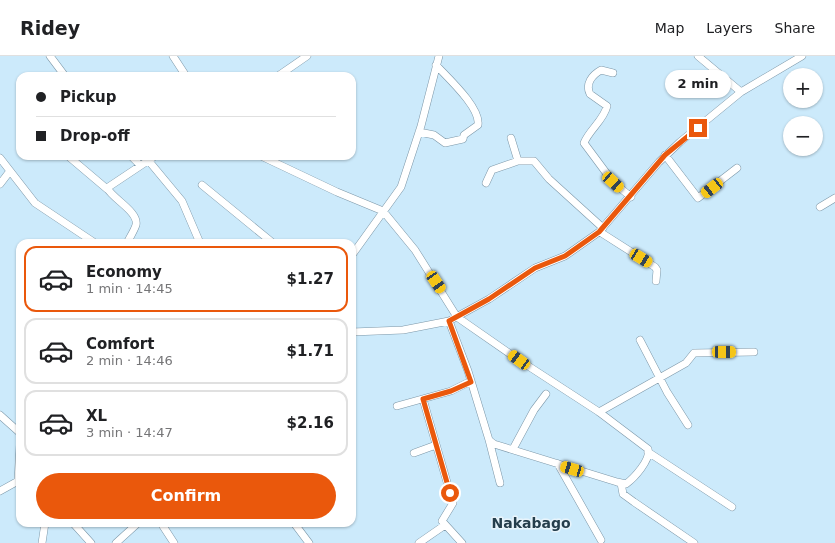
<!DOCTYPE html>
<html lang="en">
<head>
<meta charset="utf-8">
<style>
	:root { --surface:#fff; --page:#f6f6f6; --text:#202124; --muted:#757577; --line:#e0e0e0; --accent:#ea580c }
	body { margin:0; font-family:"DejaVu Sans",sans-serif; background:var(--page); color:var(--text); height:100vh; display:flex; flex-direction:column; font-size:15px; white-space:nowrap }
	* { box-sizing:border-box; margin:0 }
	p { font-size:13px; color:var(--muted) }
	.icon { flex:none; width:22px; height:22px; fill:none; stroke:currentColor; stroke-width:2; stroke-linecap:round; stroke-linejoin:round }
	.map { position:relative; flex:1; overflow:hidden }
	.panel { position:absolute; left:16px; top:183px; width:340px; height:288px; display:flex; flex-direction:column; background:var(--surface); border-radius:12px; box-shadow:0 1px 3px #0004 }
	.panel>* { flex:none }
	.hud { position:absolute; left:16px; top:16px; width:340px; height:88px; border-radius:12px; box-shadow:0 1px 3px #0004; display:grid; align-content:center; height:88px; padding:0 20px; background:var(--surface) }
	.fabs { position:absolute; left:783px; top:12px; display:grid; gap:8px }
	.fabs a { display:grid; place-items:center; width:40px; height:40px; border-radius:50%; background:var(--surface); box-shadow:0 1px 3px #0004; font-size:20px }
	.end { position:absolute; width:18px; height:18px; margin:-9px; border:5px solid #ea580c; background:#fff; box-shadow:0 0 0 2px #fff }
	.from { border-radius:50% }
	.bubble { position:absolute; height:28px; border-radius:14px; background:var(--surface); box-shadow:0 1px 3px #0004; font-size:13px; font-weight:600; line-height:28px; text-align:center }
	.car { position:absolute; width:12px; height:24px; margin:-12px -6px; border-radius:5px; box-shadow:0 0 3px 1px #0007; background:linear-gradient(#f5c518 24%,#345 0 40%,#f5c518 0 76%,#345 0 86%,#f5c518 0) }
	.hud b { display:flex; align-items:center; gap:14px; height:38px; font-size:15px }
	.hud b+b { border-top:1px solid var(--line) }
	.hud i { width:10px; height:10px; background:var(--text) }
	ul { padding:7px 0 0; list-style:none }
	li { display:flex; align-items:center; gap:12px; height:66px; margin:0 8px 6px; padding:0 12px; border:2px solid var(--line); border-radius:12px }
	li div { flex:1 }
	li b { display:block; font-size:15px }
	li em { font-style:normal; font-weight:600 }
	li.selected { border-color:var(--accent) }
	li>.icon { width:36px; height:36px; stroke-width:1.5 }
	.cta { display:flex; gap:8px; margin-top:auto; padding:8px 20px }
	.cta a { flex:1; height:46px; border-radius:24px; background:var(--accent); color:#fff; font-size:16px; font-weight:600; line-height:46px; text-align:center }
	header { display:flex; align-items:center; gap:24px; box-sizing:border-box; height:56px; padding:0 20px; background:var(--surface); border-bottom:1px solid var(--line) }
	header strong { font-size:19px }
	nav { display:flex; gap:22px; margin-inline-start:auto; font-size:14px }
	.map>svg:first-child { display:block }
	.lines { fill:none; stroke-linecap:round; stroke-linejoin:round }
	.minor-casing { stroke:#7c97a8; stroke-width:8 }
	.minor { stroke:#fff; stroke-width:7 }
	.route { stroke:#ea580c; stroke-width:5 }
	.labels { text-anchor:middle; stroke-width:3; stroke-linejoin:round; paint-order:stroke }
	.quarter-label { font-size:14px; font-weight:bold; fill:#253e4c; stroke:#e8f4fb }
</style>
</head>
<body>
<header>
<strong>Ridey</strong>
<nav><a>Map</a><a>Layers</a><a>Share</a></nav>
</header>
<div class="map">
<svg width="835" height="487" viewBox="0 0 835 487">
	<rect width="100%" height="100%" fill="#cceafb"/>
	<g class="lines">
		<g class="minor-casing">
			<path id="minor" d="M50,0L65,20
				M173,0L186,20
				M698,0L741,36
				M613,17L601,14C592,19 585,28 590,38L607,50C604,64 589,74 584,87L613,126L631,141
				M278,20L307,0
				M419,76L434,79L445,87L463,83L464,79L478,69C481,52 448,22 436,9
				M511,82L518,105H534L549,123L603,172
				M665,99L698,142L737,112
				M68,100L107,133
				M131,100L140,109
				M261,100L337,136L383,155L415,194L457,261L519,304L599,356L648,393C651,404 634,422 626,428L617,426L494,388L489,384L468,315L449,265
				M0,102L35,147L95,187
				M148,104L182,145L200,187
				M486,127L492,114L518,105
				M0,128L10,115
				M202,129L273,187
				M820,151L835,142
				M600,176L655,211L657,214L656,225
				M127,187C130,181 134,175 136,169C139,156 113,143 107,132L155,100
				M352,199L401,131L421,70L439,0
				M352,276L403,274L449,265L489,243L535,212L565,200L599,176L659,106L680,86L741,36L802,0
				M640,284L667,336L688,369
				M423,343L453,447L442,465L462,487
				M397,350L451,335L471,325
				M599,356L686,307L694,297L754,296
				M0,359L20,377
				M489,384L500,427
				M20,389L18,425L20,431
				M513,393L534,354L546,338
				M648,396L732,451
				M414,397L436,389
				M558,408L601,484
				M621,427L623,438L634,446L694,487
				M0,435L18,425
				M73,467L91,487
				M161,467L174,487
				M294,467L309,487
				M42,487L45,467
				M116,487L138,467
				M419,487L445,469"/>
		</g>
		<use href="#minor" class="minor"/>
	</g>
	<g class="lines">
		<path class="route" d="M450,437L423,343L451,335L471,326L449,265L489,243L535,212L565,200L599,176L665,99L698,72"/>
	</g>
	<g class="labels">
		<g class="quarter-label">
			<text x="531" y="472">Nakabago</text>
		</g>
	</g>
</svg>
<div class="fabs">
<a>+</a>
<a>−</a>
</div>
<i class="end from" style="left:450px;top:437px"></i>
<i class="end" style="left:698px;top:72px"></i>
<div class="bubble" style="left:665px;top:14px;width:66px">2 min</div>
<i class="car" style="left:613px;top:126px;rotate:132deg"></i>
<i class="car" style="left:712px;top:132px;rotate:232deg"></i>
<i class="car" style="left:641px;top:202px;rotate:121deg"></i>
<i class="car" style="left:436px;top:226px;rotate:146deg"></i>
<i class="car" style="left:724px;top:296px;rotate:90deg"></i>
<i class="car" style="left:519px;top:304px;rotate:306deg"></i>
<i class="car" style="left:572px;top:413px;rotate:286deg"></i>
<div class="hud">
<b><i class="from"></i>Pickup</b>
<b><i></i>Drop-off</b>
</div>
<section class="panel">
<ul>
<li class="selected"><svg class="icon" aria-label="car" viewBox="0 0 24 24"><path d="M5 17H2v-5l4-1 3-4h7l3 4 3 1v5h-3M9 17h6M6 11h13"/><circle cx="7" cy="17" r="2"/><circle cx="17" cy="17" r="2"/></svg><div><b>Economy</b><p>1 min · 14:45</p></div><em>$1.27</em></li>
<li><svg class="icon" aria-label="car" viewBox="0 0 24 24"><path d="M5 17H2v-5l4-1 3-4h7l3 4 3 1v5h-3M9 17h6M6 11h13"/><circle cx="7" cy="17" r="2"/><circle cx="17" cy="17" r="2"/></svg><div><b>Comfort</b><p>2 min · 14:46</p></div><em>$1.71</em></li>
<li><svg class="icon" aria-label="car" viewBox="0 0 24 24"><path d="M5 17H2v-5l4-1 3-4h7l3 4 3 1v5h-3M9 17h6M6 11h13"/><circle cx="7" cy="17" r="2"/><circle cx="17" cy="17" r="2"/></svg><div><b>XL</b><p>3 min · 14:47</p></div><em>$2.16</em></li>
</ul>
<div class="cta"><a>Confirm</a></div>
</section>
</div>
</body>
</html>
